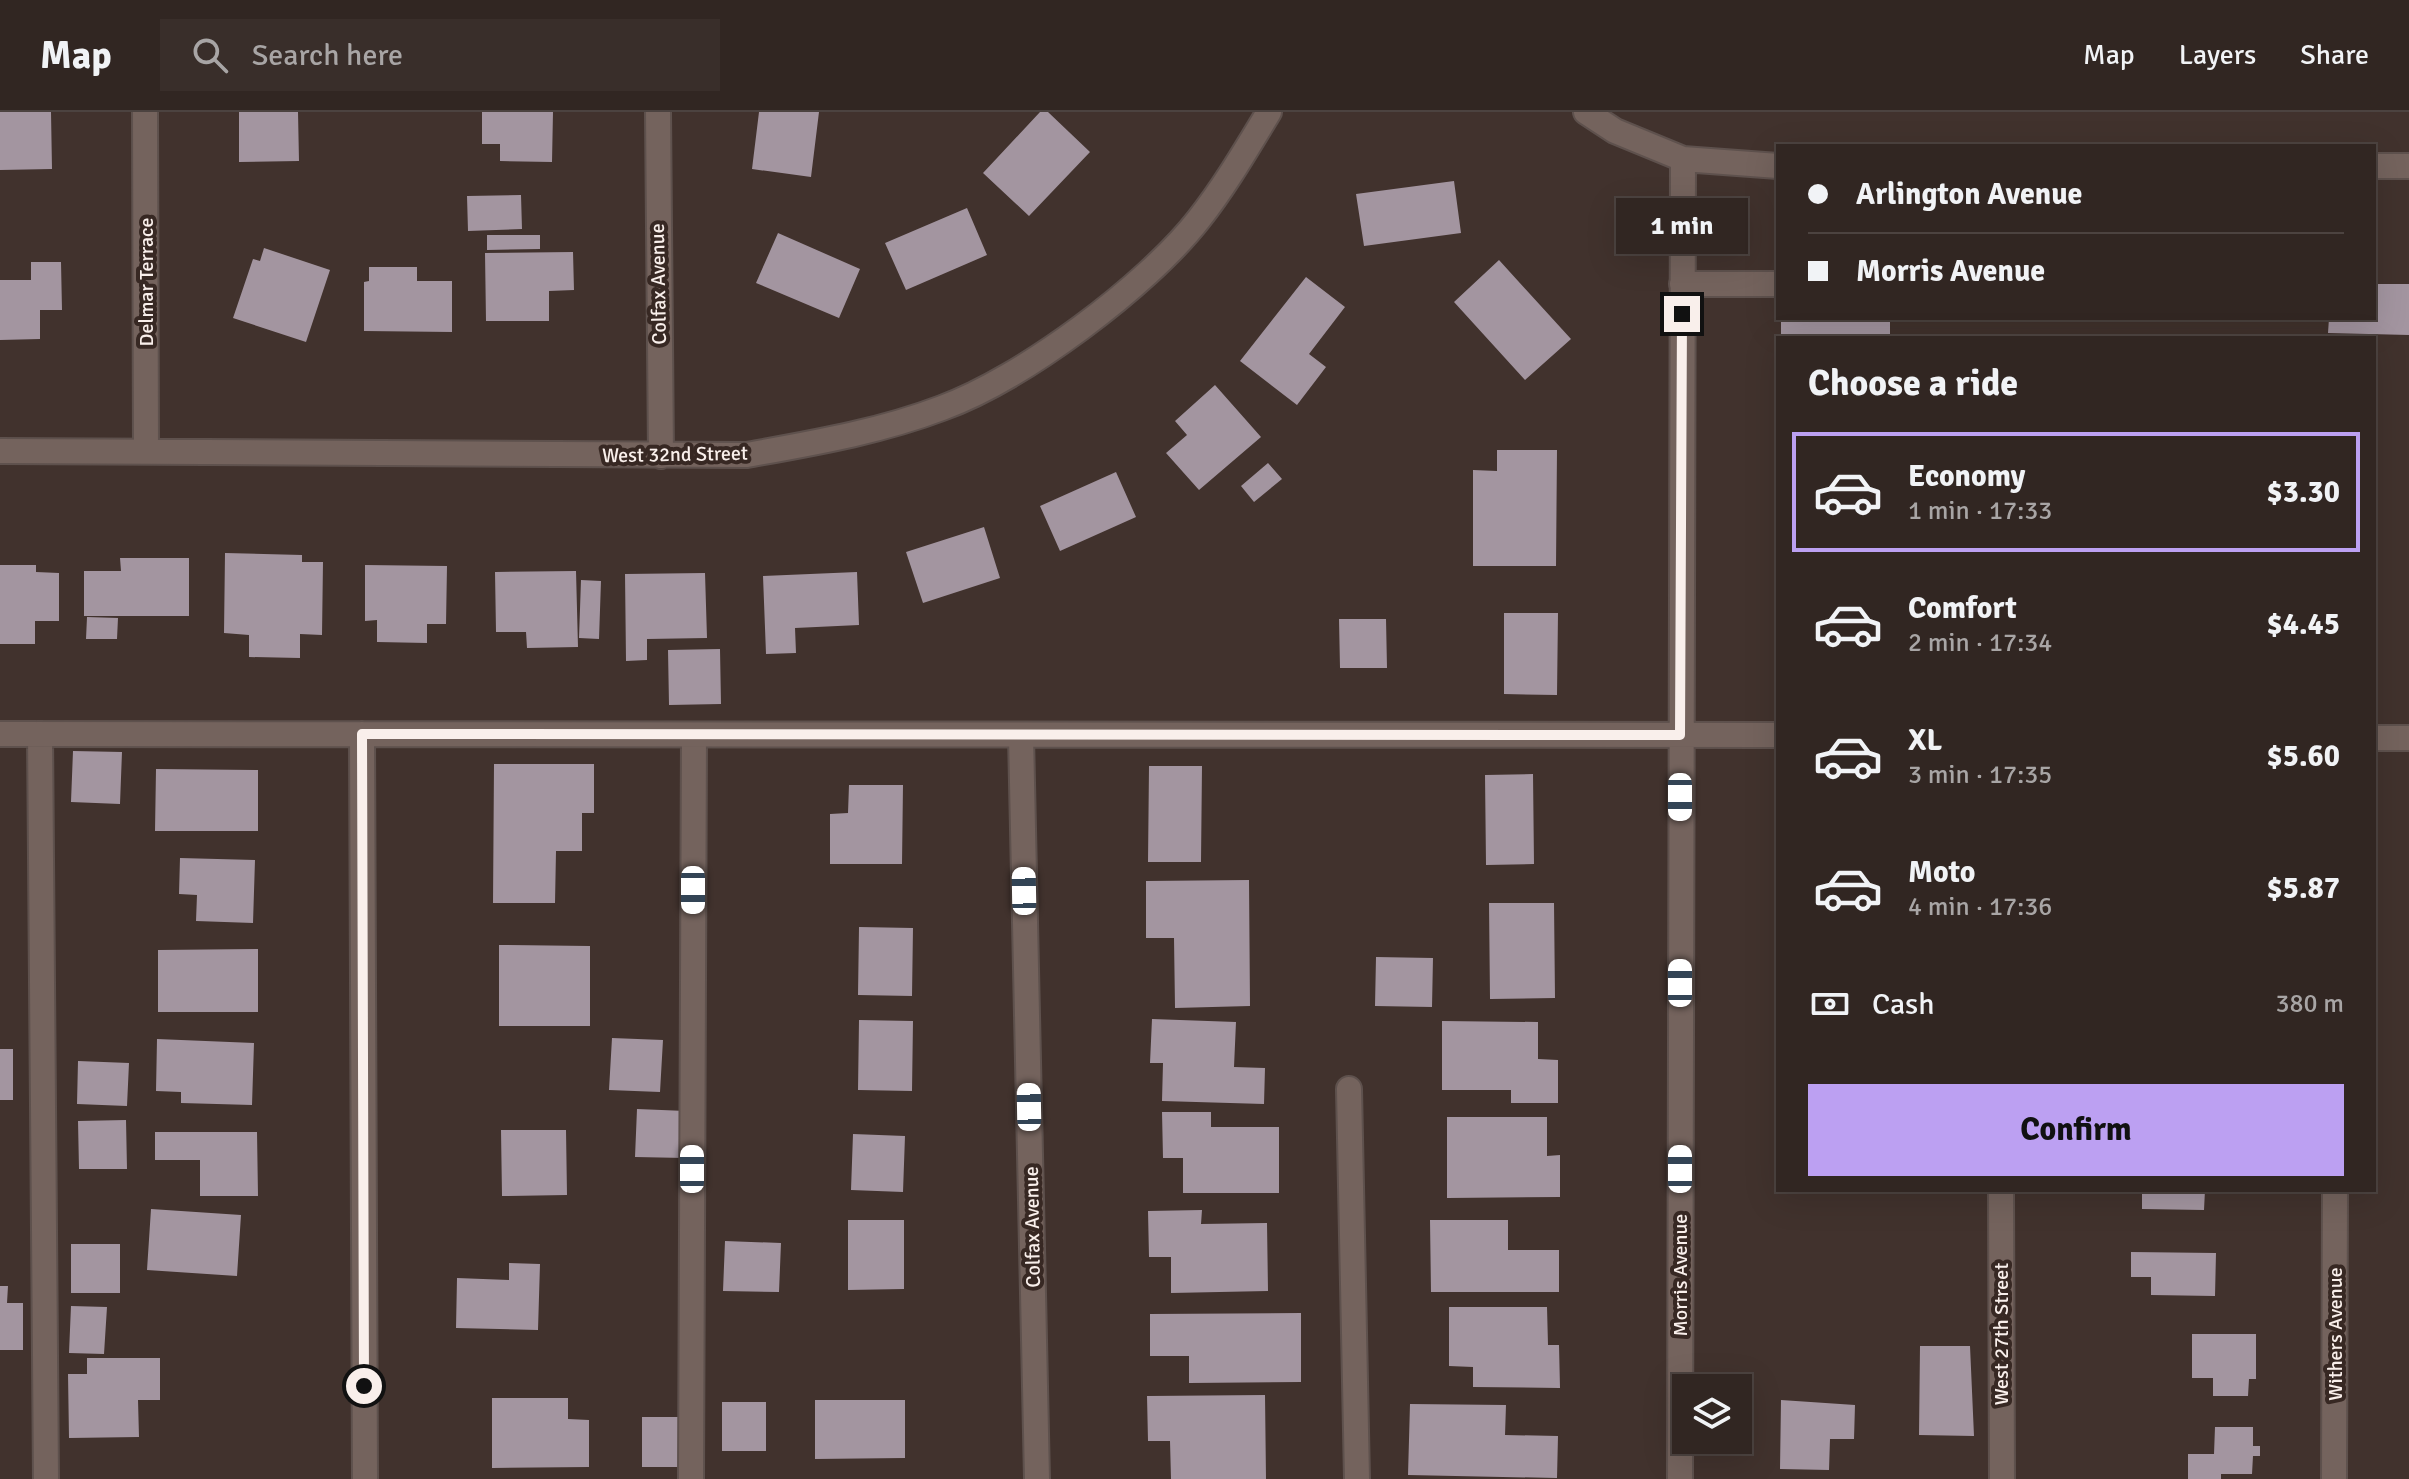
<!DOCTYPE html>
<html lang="en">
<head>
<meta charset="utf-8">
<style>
	:root { --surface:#312622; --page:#392e2a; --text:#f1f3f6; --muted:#a8a5a5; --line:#4c4340; --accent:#bca0f2 }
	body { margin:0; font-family:Signika,sans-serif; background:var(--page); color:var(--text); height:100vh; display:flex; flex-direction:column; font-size:30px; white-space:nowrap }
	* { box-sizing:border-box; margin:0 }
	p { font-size:26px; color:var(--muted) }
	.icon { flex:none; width:44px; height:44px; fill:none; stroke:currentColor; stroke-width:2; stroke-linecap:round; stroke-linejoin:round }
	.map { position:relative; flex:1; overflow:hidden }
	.details { position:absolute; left:1776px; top:224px; width:600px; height:856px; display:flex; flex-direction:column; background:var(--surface); border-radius:0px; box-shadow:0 8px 32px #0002,0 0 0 2px var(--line) }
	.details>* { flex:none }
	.hud { position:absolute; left:1776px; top:32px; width:600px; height:176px; border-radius:0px; box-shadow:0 8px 32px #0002,0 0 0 2px var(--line); display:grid; align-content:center; height:176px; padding:0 32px; background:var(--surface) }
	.tools { position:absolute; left:1672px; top:1262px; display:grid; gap:16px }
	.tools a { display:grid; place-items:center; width:80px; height:80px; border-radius:0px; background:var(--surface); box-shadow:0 8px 32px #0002,0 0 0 2px var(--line); font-size:40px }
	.end { position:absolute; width:36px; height:36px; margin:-18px; border:10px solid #f9efeb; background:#111; box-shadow:0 0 0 4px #111 }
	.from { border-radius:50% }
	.bubble { position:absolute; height:56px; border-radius:0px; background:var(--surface); box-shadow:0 8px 32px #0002,0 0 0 2px var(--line); font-size:26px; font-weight:700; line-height:56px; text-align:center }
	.car { position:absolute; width:24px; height:48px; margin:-24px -12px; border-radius:10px; box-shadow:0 0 6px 2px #0007; background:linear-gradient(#fff 24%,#345 0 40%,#fff 0 76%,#345 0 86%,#fff 0) }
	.hud b { display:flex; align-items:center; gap:28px; height:76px; font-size:30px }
	.hud b+b { border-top:2px solid var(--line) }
	.hud i { width:20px; height:20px; background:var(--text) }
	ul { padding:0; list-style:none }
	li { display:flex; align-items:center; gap:24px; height:120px; margin:0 16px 12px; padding:0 16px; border:4px solid transparent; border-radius:0px }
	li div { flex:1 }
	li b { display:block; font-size:30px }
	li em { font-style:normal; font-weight:700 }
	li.selected { border-color:var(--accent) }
	li>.icon { width:72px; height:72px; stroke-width:1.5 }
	h2 { padding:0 32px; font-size:36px; line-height:96px }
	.pay { display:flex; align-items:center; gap:20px; height:88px; padding:0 32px; font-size:30px }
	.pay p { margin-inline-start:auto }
	.cta { display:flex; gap:16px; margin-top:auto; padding:16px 32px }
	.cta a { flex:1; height:92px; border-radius:0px; background:var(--accent); color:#111; font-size:32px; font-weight:700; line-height:92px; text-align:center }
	header { display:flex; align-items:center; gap:48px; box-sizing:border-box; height:112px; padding:0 40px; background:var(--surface); border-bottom:2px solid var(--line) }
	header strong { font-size:38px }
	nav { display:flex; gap:44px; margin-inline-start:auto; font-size:28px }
	.search { width:560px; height:72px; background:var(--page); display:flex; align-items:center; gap:20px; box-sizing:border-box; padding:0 28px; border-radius:0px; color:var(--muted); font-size:30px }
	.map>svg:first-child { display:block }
	.building { fill:#a395a0 }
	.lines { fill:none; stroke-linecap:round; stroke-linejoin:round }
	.minor-casing { stroke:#5e514d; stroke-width:28 }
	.minor { stroke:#74635d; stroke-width:24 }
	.route { stroke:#f9efeb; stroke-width:10 }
	.labels { text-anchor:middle; stroke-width:8; stroke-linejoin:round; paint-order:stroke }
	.street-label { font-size:20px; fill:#f9efeb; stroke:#372823 }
</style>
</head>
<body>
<header>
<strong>Map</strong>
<div class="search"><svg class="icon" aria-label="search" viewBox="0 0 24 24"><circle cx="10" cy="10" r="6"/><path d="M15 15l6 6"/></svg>Search here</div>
<nav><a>Map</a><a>Layers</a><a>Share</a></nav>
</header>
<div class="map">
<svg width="2409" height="1367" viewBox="0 0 2409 1367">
	<rect width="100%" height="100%" fill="#41322d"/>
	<path class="building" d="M0,0H51L52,57L0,58Z
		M239,0H298L299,49L239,50Z
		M482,0H553L552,50L500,49V32H482Z
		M759,0H819L811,65L752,57Z
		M1040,0H1048L1090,40L1029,104L983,61Z
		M1454,69L1461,121L1364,134L1356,82Z
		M521,83L522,117L468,119L467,84Z
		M967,96L987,143L906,178L885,131Z
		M778,121L860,157L839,206L756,171Z
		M487,123H540V137L487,138Z
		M264,136L330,158L306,230L233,206L253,147L260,149Z
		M573,140L574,178L549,179V209H486L485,141Z
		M1499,148L1571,227L1525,268L1454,190Z
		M31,150H61L62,198H40V227L0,228V168H31Z
		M369,155H417V169H452V220L364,219V170L369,169Z
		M1306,165L1345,195L1309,242L1326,255L1297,293L1240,249Z
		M2374,172H2409V223L2328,221L2329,206H2374Z
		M1781,206H1890V226H1781Z
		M1215,273L1261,325L1199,378L1166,341L1187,323L1175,309Z
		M1497,338H1557L1556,454H1473V358L1497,359Z
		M1268,351L1282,367L1254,390L1241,374Z
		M1116,360L1136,405L1060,439L1040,394Z
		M984,415L1000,466L923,491L906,440Z
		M225,441L302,443V450H323L322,523L300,522V546L249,545V523L224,521Z
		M120,446H189V504H84V459H121Z
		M0,453H36V460L59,461V509H35V532H0Z
		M365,453L447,454L446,512H427V531L377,530V508L365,509Z
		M576,459L578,535L527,536L526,520H496L495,460Z
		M857,460L859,513L795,516L796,541L766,542L763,464Z
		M705,461L707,526L647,527V548L626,549L625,462Z
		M581,468L601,469L599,527L579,526Z
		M1504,501H1558L1557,583L1504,582Z
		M87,505L118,506L117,527H86Z
		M1339,507H1386L1387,556H1340Z
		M720,537L721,592L669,593L668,538Z
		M73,639L122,640L120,692L71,690Z
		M494,652H594V701H582V739H556L555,791H493Z
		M1149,654H1202L1201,750H1148Z
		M156,657L258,658V719H155Z
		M1533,662L1534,752L1486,753L1485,663Z
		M849,673H903L902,752H830V702L848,701Z
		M180,746L255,748L253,811L196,809L197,783L179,782Z
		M1249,768L1250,894L1175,896L1174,826H1146V769Z
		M1489,791H1554L1555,886L1490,887Z
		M859,815L913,816L912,884L858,883Z
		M499,833L590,834V914H499Z
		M258,837V900H158V838Z
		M1376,845L1433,846L1432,895L1375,894Z
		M1152,907L1236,910L1234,955L1265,956L1264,992L1162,989L1163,951H1150Z
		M859,908L913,909L912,979L858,978Z
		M1442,909L1538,910V947L1558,948V991H1511V978H1442Z
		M612,926L663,928L660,980L609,978Z
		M157,927L254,931L252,993L181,991V980L156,979Z
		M0,937H13V988H0Z
		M78,949L129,951L127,994L77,992Z
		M637,997L686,999L685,1046L635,1045Z
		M1162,1000H1211V1015H1279V1081H1183V1046H1163Z
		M1447,1005H1547V1044L1560,1043V1085L1447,1086Z
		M126,1008L127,1057H79L78,1009Z
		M501,1018H566L567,1083L502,1084Z
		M155,1020H257L258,1084H200V1048H155Z
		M853,1022L905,1024L903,1080L851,1078Z
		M2142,1078H2205L2204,1098L2142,1097Z
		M151,1097L241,1103L237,1164L147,1158Z
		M1202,1098L1201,1112L1267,1111L1268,1179L1171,1181V1145H1149L1148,1099Z
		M848,1108H904V1177L848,1178Z
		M1430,1108H1508V1138H1559V1180H1431Z
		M725,1129L781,1131L779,1180L723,1179Z
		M71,1132H120V1181H71Z
		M2131,1140L2216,1141L2215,1184L2151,1183V1165H2131Z
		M509,1151L540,1152L538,1218L456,1216L457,1166L509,1168Z
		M0,1174H8L7,1191H23V1238H0Z
		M71,1194L107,1195L104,1242L69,1241Z
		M1449,1195H1547L1548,1233H1559L1560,1276L1473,1275V1255L1449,1254Z
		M1301,1201V1270L1189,1271V1244H1150V1202Z
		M2192,1222H2256V1267H2249L2248,1284H2213V1266H2192Z
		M1920,1234H1970L1974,1324L1919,1323Z
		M87,1246H160V1288H138L139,1325L69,1326L68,1262H87Z
		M1265,1283L1266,1367H1171L1170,1329H1148L1147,1284Z
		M492,1286H568V1307L589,1308V1355L492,1356Z
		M815,1288H905V1346L815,1347Z
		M1781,1288L1855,1293L1854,1327H1830L1829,1358L1780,1357Z
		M722,1290H766V1339H722Z
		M1410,1292L1506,1293L1505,1323L1558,1324L1557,1366L1408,1363Z
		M642,1305H684V1355H642Z
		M2215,1315H2253V1334H2260V1344H2253L2252,1362H2221V1367H2188V1342H2214Z"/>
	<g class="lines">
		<g class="minor-casing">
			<path id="minor" d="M145,0L146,339
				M658,0L661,344
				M1586,0L1615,19L1683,47L1778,54
				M2374,54H2409
				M1682,172H1778
				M0,339L747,343C813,331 879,320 942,296C1022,267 1147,174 1199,107C1225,74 1247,36 1269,0
				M0,622L1778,623
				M40,622L46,1367
				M362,622L365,1367
				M1021,624L1037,1367
				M2374,626H2409
				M1349,977L1357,1367
				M2001,1078L2002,1367
				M691,1367L694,623
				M1680,1367L1683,47
				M2334,1367L2335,1078"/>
		</g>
		<use href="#minor" class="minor"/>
	</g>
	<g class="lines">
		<path class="route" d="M364,1274L362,622L1680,623L1682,202"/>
	</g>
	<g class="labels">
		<g class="street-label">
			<text transform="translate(146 170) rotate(-90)" y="7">Delmar Terrace</text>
			<text transform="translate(658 172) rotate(-91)" y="7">Colfax Avenue</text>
			<text transform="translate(675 342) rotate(-1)" y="7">West 32nd Street</text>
			<text transform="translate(1032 1115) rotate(-91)" y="7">Colfax Avenue</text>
			<text transform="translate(1680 1163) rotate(-90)" y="7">Morris Avenue</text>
			<text transform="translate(2001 1222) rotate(-90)" y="7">West 27th Street</text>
			<text transform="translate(2335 1222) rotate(-90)" y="7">Withers Avenue</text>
		</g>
	</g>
</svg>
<div class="tools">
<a><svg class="icon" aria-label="layers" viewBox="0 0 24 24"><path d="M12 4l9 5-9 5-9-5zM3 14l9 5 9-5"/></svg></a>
</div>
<i class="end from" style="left:364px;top:1274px"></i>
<i class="end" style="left:1682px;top:202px"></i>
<div class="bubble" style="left:1616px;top:86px;width:132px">1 min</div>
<i class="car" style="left:1680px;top:685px;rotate:180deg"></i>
<i class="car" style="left:693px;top:778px;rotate:180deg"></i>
<i class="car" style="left:1024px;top:779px;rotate:359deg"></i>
<i class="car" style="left:1680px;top:871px;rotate:0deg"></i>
<i class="car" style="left:1029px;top:995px;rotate:359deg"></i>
<i class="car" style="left:692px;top:1057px;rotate:0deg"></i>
<i class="car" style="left:1680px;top:1057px;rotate:0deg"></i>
<div class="hud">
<b><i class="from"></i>Arlington Avenue</b>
<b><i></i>Morris Avenue</b>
</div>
<section class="details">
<h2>Choose a ride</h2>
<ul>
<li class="selected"><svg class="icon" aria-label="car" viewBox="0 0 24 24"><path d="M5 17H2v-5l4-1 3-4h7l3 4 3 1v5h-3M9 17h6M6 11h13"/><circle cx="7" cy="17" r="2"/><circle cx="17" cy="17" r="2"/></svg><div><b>Economy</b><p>1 min · 17:33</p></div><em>$3.30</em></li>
<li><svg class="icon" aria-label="car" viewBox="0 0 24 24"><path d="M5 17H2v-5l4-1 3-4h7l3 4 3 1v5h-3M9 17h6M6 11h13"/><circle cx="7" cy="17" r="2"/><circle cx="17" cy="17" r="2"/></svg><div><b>Comfort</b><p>2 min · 17:34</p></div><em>$4.45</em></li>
<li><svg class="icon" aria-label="car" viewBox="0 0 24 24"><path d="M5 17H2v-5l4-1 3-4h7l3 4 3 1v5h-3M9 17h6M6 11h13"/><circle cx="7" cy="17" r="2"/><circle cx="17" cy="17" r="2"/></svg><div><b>XL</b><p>3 min · 17:35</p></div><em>$5.60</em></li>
<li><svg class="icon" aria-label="car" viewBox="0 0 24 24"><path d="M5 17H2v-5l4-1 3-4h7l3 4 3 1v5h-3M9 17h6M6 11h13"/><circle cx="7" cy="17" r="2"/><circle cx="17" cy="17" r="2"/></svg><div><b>Moto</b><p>4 min · 17:36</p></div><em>$5.87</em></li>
</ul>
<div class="pay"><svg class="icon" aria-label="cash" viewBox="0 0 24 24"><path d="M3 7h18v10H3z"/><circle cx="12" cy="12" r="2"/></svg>Cash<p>380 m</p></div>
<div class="cta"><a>Confirm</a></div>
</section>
</div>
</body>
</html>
